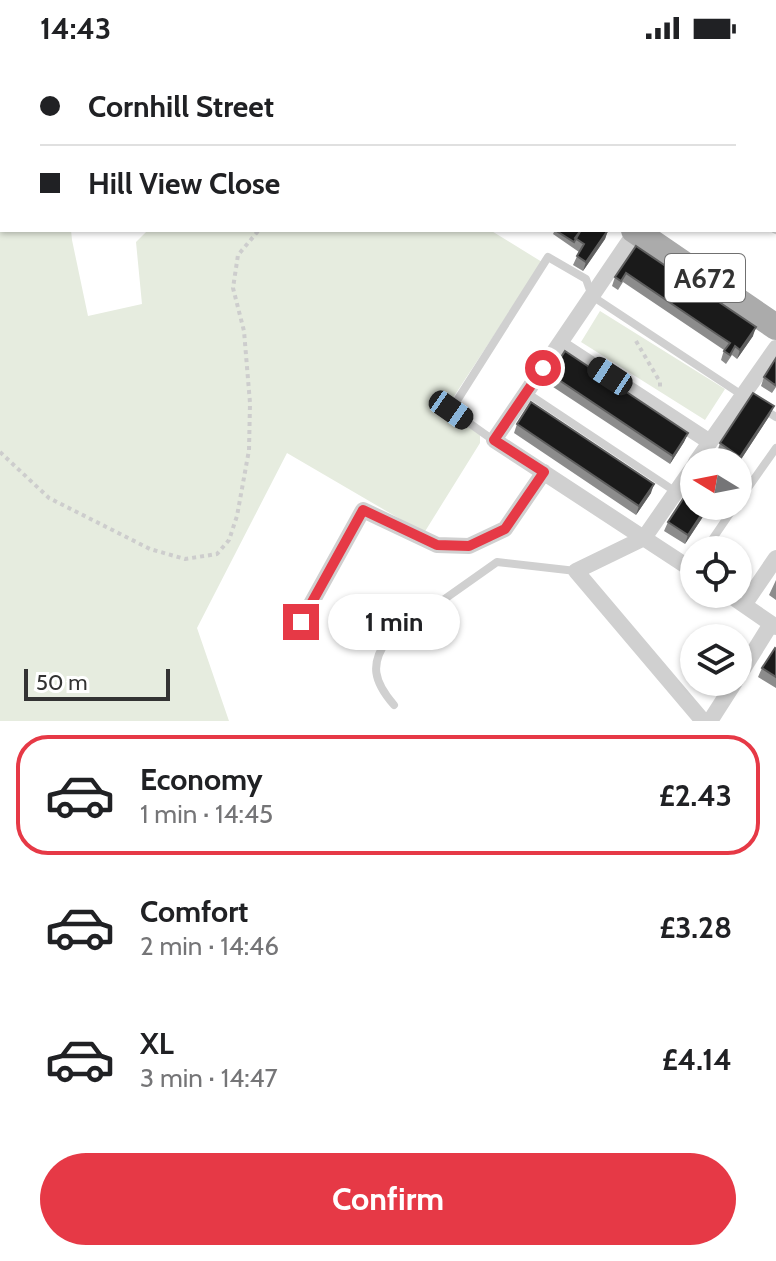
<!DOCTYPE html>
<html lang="en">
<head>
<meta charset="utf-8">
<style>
	:root { --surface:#fff; --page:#f2f2f2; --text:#202124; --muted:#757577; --line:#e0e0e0; --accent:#e63946 }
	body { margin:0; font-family:Cabin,sans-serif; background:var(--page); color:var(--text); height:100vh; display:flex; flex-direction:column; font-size:30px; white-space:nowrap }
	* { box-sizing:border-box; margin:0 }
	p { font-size:26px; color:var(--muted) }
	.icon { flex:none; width:44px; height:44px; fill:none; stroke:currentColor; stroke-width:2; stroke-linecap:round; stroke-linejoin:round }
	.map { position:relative; height:665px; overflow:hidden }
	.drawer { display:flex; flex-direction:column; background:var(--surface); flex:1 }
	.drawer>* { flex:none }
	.hud { position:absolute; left:0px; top:0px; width:776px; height:176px; box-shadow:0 2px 6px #0004; display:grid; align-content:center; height:176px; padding:0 40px; background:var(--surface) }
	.needle { width:52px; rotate:280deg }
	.tools { position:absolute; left:680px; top:392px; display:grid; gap:16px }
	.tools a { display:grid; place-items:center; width:72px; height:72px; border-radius:50%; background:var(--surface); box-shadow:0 2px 6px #0004; font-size:40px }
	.scale { position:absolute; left:24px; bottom:20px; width:146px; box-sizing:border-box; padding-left:8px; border:4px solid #333; border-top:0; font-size:22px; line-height:28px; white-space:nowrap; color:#333; -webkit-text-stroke:6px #fff; paint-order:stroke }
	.end { position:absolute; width:36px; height:36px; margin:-18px; border:10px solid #e63946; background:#fff; box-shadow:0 0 0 4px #fff }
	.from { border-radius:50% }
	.bubble { position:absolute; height:56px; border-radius:28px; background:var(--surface); box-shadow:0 2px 6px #0004; font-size:26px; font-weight:700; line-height:56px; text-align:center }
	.car { position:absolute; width:24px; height:48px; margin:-24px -12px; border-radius:10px; box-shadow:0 0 6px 2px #0007; background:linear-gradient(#222 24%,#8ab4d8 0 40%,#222 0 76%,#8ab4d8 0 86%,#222 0) }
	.hud b { display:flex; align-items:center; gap:28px; height:76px; font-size:30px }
	.hud b+b { border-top:2px solid var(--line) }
	.hud i { width:20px; height:20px; background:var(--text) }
	ul { padding:14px 0 0; list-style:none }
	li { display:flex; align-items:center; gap:24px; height:120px; margin:0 16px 12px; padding:0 24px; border:4px solid transparent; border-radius:32px }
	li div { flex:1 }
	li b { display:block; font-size:30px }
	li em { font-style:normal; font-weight:700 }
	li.active { border-color:var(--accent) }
	li>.icon { width:72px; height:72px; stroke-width:1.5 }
	.cta { display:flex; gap:16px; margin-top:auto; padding:16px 40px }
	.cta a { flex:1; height:92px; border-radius:48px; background:var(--accent); color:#fff; font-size:32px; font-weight:700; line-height:92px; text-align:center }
	.status { display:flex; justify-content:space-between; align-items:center; height:56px; padding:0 40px; background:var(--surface); direction:ltr }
	.status svg { height:22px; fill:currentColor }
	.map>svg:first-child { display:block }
	.green { fill:#e6ecdf }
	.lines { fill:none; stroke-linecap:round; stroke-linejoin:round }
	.path { stroke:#cdcdcd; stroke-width:4; stroke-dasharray:4 4; stroke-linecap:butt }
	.service { stroke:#d0d0d0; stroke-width:8 }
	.minor { stroke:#d0d0d0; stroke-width:16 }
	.primary { stroke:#ababab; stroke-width:26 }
	.wall { fill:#8c8c8c }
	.shaded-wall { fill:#5f5f5f }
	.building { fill:#1a1a1a; stroke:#5f5f5f; stroke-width:2 }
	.route { stroke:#e63946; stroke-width:10 }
	.labels { text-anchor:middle; stroke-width:8; stroke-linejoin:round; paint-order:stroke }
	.shield { fill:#fff; stroke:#707070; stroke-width:2 }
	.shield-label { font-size:28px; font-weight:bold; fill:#333 }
</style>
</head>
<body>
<div class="status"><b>14:43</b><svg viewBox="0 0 49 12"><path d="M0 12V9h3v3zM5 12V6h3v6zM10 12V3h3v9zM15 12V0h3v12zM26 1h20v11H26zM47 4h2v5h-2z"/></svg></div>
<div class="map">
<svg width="776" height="665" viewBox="0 0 776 665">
	<rect width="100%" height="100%" fill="#fff"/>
	<path class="green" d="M0,0H53L55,2H2V174H71L72,184L88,260L142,248L136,186L148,174H490L542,206L445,354L480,378V387L424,477L287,397L197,572L229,665H0Z
		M600,255L725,333L705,364L581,286Z"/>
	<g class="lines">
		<path class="path" d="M636,285L660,326V334
			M0,396L49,442L150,493L185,503L217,498L229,484L237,460L249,394L250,347L244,275L233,232L238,199L259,174"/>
		<path class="service" d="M511,0L514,2
			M226,2L227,0
			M774,173L776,174
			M527,337L676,436
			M763,353L776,361
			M493,384L451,354L548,201L586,223L592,240L745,341
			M738,418L751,427
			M738,446L776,392
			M705,494L735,450
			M394,649C374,626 369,608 388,583L497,506L576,515"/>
		<path class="minor" d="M635,0L638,2
			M454,2L456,0
			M676,2L679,0
			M636,175L494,384L694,515
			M560,288L710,386
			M696,406L776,292
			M694,410L644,482L576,515L703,665
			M728,538L776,571
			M744,549L776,502
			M301,566L363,454L437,489L469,490L505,473L544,416
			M738,621L771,568
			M710,665L735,626"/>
		<path class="primary" d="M377,0L380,2
			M634,174L776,271"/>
	</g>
	<path class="wall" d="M552,0H616L619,2H555Z
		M555,174H608L605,183L583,215L573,209L579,196L553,178Z
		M636,190L753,280L737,303L732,299L726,308L721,304L724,294L623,226L618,234L612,230L615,221Z
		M776,302V331L772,337L761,330L764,321Z
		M550,318L688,377L684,386L670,408L547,327Z
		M770,359L738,408V406H707L717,396L720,387Z
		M517,368L651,437L636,459L514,377Z
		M694,450H710L685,488L664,475L668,466Z
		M776,524V544L769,539Z
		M776,593V632L758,621L762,612Z"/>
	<path class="shaded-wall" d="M608,174L605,183L583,215L586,206Z
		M756,271L753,280L737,303L740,294Z
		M774,350L770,359L738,408L740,401Z
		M688,377L684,386L670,408L673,400Z
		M654,428L651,437L636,459L639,450Z
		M707,450H710L685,488L688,479Z"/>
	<path class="building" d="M569,0H616L619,2H572Z
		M555,174H581L574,186Z
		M581,174H608L586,206L577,200L584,188L575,182Z
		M636,190L756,271L740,294L735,290L730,299L724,295L730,287L718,279L626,217L621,225L615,221Z
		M565,295L688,377L673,400L550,318Z
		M776,302V327L775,329L764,321Z
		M753,337L774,350L740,401L720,387Z
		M531,346L654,428L639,450L517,368Z
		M715,394L733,406H707Z
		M694,426V450H707L688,479L668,466Z
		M775,592L776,593V621L762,612Z"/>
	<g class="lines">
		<path class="route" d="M301,566L363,454L437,489L469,490L505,473L544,416L494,384L543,312"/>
	</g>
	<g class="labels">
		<rect class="shield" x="665" y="198" width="80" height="48" rx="6"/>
		<g class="shield-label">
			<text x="705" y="232">A672</text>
		</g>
	</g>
</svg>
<div class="tools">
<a><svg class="needle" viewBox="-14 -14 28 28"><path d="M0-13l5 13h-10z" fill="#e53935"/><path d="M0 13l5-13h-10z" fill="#757577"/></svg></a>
<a><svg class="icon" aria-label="locate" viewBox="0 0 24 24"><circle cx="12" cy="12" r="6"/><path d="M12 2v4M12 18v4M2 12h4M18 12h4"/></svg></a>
<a><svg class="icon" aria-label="layers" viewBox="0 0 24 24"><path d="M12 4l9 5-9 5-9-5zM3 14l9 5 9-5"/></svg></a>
</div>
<div class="scale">50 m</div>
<i class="end from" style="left:543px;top:312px"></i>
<i class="end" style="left:301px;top:566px"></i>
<div class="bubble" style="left:328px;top:538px;width:132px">1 min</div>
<i class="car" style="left:610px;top:320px;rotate:303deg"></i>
<i class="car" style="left:451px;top:354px;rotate:125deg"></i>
<div class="hud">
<b><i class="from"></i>Cornhill Street</b>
<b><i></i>Hill View Close</b>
</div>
</div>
<section class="drawer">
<ul>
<li class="active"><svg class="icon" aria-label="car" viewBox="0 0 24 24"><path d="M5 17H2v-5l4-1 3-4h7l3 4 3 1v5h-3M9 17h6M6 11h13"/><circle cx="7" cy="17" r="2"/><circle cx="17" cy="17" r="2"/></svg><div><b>Economy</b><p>1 min · 14:45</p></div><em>£2.43</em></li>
<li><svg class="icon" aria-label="car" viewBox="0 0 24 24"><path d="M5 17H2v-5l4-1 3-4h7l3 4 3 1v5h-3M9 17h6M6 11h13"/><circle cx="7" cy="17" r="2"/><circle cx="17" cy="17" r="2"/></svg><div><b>Comfort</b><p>2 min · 14:46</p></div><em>£3.28</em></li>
<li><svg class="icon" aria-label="car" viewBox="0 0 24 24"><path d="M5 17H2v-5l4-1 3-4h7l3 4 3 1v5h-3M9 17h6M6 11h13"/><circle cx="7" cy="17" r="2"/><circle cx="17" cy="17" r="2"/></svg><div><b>XL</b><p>3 min · 14:47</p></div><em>£4.14</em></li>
</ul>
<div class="cta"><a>Confirm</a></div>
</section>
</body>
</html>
